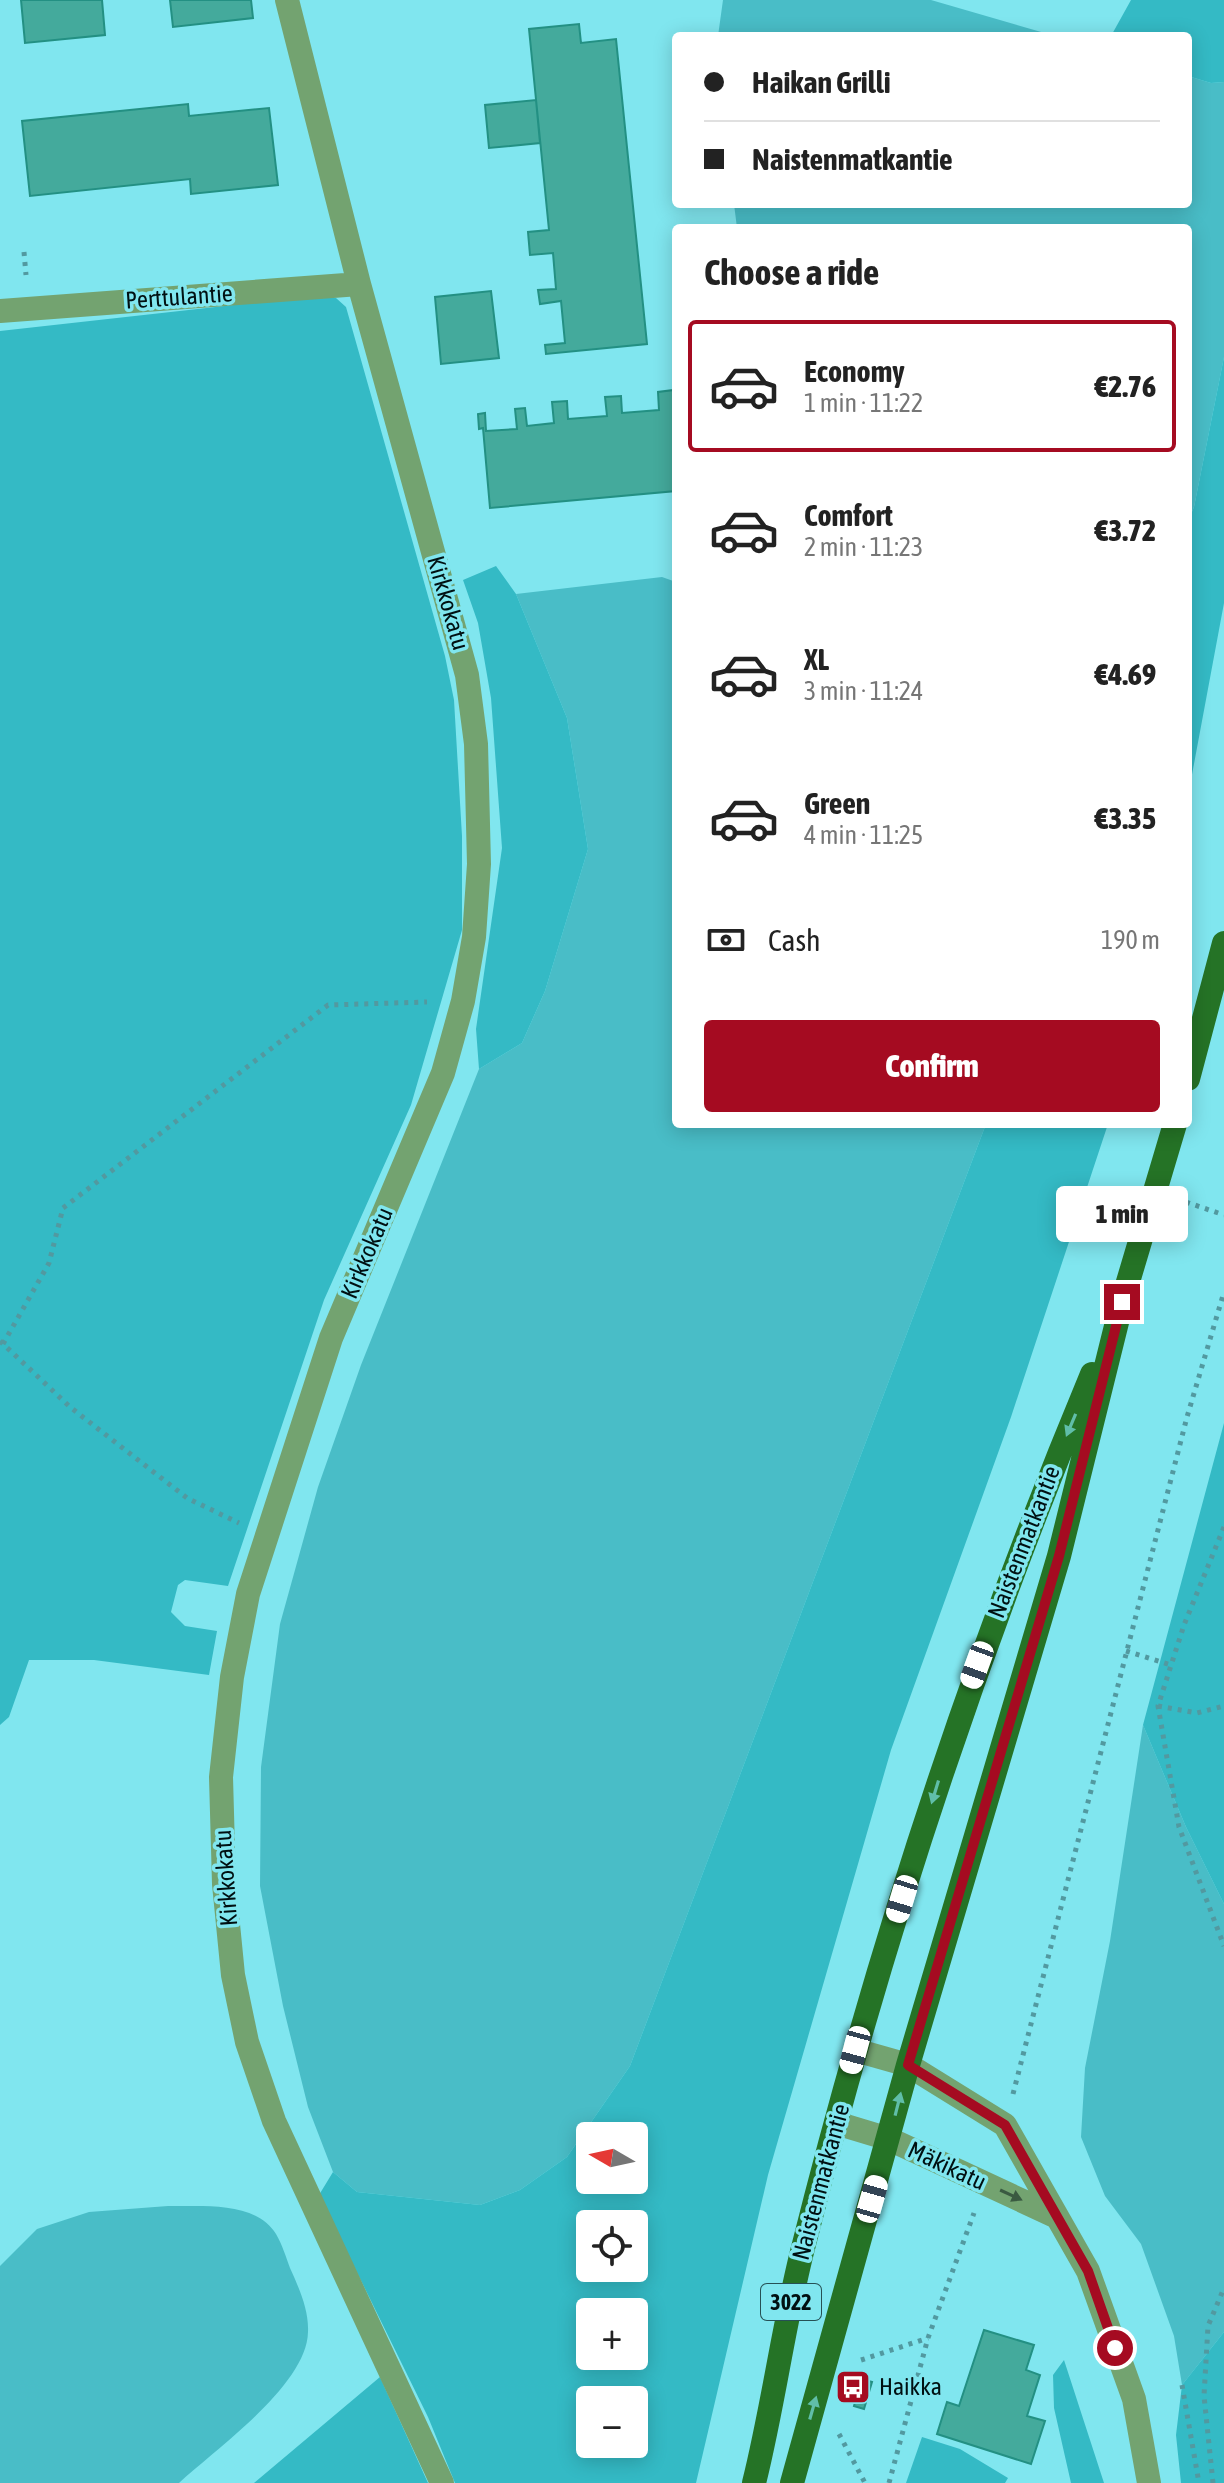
<!DOCTYPE html>
<html lang="en">
<head>
<meta charset="utf-8">
<style>
	:root { --surface:#fff; --page:#f2f2f2; --text:#222; --muted:#767676; --line:#e0e0e0; --accent:#a50b21 }
	body { margin:0; font-family:"Asap Condensed",sans-serif; background:var(--page); color:var(--text); height:100vh; display:flex; flex-direction:column; font-size:30px; white-space:nowrap }
	* { box-sizing:border-box; margin:0 }
	p { font-size:26px; color:var(--muted) }
	.icon { flex:none; width:44px; height:44px; fill:none; stroke:currentColor; stroke-width:2; stroke-linecap:round; stroke-linejoin:round }
	.map { position:relative; flex:1; overflow:hidden }
	.details { position:absolute; left:672px; top:224px; width:520px; height:904px; display:flex; flex-direction:column; background:var(--surface); border-radius:8px; box-shadow:0 4px 20px #0003 }
	.details>* { flex:none }
	.guide { position:absolute; left:672px; top:32px; width:520px; height:176px; border-radius:8px; box-shadow:0 4px 20px #0003; display:grid; align-content:center; height:176px; padding:0 32px; background:var(--surface) }
	.needle { width:52px; rotate:279deg }
	.tools { position:absolute; left:576px; top:2122px; display:grid; gap:16px }
	.tools a { display:grid; place-items:center; width:72px; height:72px; border-radius:8px; background:var(--surface); box-shadow:0 4px 20px #0003; font-size:40px }
	.end { position:absolute; width:36px; height:36px; margin:-18px; border:10px solid #a50b21; background:#fff; box-shadow:0 0 0 4px #fff }
	.from { border-radius:50% }
	.bubble { position:absolute; height:56px; border-radius:8px; background:var(--surface); box-shadow:0 4px 20px #0003; font-size:26px; font-weight:800; line-height:56px; text-align:center }
	.car { position:absolute; width:24px; height:48px; margin:-24px -12px; border-radius:10px; box-shadow:0 0 6px 2px #0007; background:linear-gradient(#fff 24%,#345 0 40%,#fff 0 76%,#345 0 86%,#fff 0) }
	.guide b { display:flex; align-items:center; gap:28px; height:76px; font-size:30px }
	.guide b+b { border-top:2px solid var(--line) }
	.guide i { width:20px; height:20px; background:var(--text) }
	ul { padding:0; list-style:none }
	li { display:flex; align-items:center; gap:24px; height:132px; margin:0 16px 12px; padding:0 16px; border:4px solid transparent; border-radius:8px }
	li div { flex:1 }
	li b { display:block; font-size:30px }
	li em { font-style:normal; font-weight:800 }
	li.current { border-color:var(--accent) }
	li>.icon { width:72px; height:72px; stroke-width:1.5 }
	h2 { padding:0 32px; font-size:36px; line-height:96px }
	.pay { display:flex; align-items:center; gap:20px; height:88px; padding:0 32px; font-size:30px }
	.pay p { margin-inline-start:auto }
	.cta { display:flex; gap:16px; margin-top:auto; padding:16px 32px }
	.cta a { flex:1; height:92px; border-radius:8px; background:var(--accent); color:#fff; font-size:32px; font-weight:800; line-height:92px; text-align:center }
	.map>svg:first-child { display:block }
	.green { fill:#49bdc7 }
	.forest { fill:#34bac5; fill-rule:evenodd }
	.building { fill:#44aa9c; stroke:#239083; stroke-width:2 }
	.lines { fill:none; stroke-linecap:round; stroke-linejoin:round }
	.path { stroke:#5299a0; stroke-width:5; stroke-dasharray:4 6; stroke-linecap:butt }
	.minor { stroke:#73a370; stroke-width:24 }
	.primary { stroke:#257326; stroke-width:24 }
	.oneway { fill:#60bea9 }
	.oneway2 { fill:#3a5a41 }
	.route { stroke:#a50b21; stroke-width:10 }
	.labels { text-anchor:middle; stroke-width:7; stroke-linejoin:round; paint-order:stroke }
	.shield { fill:#80e6ef; stroke:#265054; stroke-width:2 }
	.shield-label { font-size:22px; font-weight:bold; fill:#001012 }
	.street-label { font-size:24px; fill:#001012; stroke:#80e6ef }
	.poi-label { font-size:24px; fill:#001012; stroke:#80e6ef; text-anchor:start }
</style>
</head>
<body>
<div class="map">
<svg width="1224" height="2483" viewBox="0 0 1224 2483">
	<rect width="100%" height="100%" fill="#80e6ef"/>
	<path class="green" d="M723,0H931L1055,36H718Z
		M1188,76L1211,83L1224,82V357L1194,507L1188,521V228H737L734,204H1188Z
		M662,577L676,582V1124H986L630,2066L567,2157L520,2190L480,2205L357,2192L333,2172L308,2107L283,2006L260,1886L261,1767L280,1624L318,1487L361,1365L479,1069L522,1043L545,991L588,849L567,718L516,594Z
		M1143,1725L1186,1827L1224,1904V2332L1182,2385L1174,2336L1141,2244L1105,2196L1081,2137L1085,2068L1110,1941Z
		M168,2206C201,2207 255,2200 276,2234C282,2244 286,2257 290,2268C299,2288 309,2310 308,2332C307,2385 216,2449 179,2483H0V2266L37,2229L89,2212Z"/>
	<path class="forest" d="M1131,0H1224V82L1211,83L1188,76V36H1111Z
		M314,296L336,298L346,307L445,656L454,700L462,836V930L411,1105L324,1300L228,1586L185,1580L178,1585L171,1612L185,1626L217,1631L209,1675L94,1660H29L9,1717L0,1725V331Z
		M1224,357V603L1188,796V521L1194,507Z
		M496,566L516,594L567,718L588,849L545,991L522,1043L479,1069L476,1029L502,848L491,698L478,623L463,580Z
		M986,1124H1108L1011,1417L891,1750L768,2175L696,2483H455L428,2417L319,2195L333,2172L357,2192L480,2205L520,2190L567,2157L630,2066ZM590,2136H634V2180H590ZM590,2224H634V2268H590ZM590,2312H634V2356H590ZM590,2400H634V2444H590Z
		M1224,1423V1904L1186,1827L1143,1725Z
		M1224,2332V2483H1181L1176,2435L1182,2385Z
		M1064,2360L1104,2483H1071L1054,2408L1053,2375Z
		M380,2377L428,2483H254Z
		M922,2437L960,2449L1008,2478L1005,2483H906Z"/>
	<path class="building" d="M21,0H102L105,35L25,43Z
		M170,0H251L253,18L173,27Z
		M579,24L581,43L616,39L647,344L546,354L545,345L565,343L561,301L540,304L538,290L556,289L553,253L530,255L528,232L549,230L529,29Z
		M536,100L540,143L489,148L485,105Z
		M188,104L189,116L269,108L278,185L191,194L190,179L30,196L22,121Z
		M491,291L499,358L441,364L435,297Z
		M674,390L676,491L490,508L483,428L479,429L478,414L485,413L486,431L517,429L515,409L525,408L527,426L554,423L552,402L567,401L568,419L607,416L605,397L621,396L622,413L659,410L658,392Z
		M984,2330L1034,2345L1026,2370L1040,2375L1027,2416L1045,2421L1031,2464L937,2434L947,2402L959,2406Z
		M861,2379L872,2382L864,2409L854,2406Z"/>
	<g class="lines">
		<path class="path" d="M24,252L26,275
			M1186,1202L1224,1215
			M0,1341L70,1407L187,1498L239,1523
			M3,1344L49,1263L63,1208L328,1005L427,1002
			M1224,1527L1184,1625L1158,1706L1179,1827L1224,1946
			M1126,1651L1171,1665
			M1158,1706L1197,1713L1224,1706
			M1013,2094L1187,1417L1224,1292
			M861,2360L928,2338
			M1182,2385L1199,2483
			M839,2434L865,2483
			M889,2483L928,2338L974,2213
			M1213,2483L1204,2396L1208,2326L1224,2288"/>
		<path class="minor" d="M287,0L359,284L467,675L476,744L479,864L474,937L463,1001L443,1073L331,1338L248,1594L232,1677L221,1777L224,1884L233,1975L247,2042L274,2121L442,2483
			M0,311L359,284
			M855,2050L908,2065L1005,2125L1088,2271L1134,2399L1149,2483
			M836,2123L889,2139L1055,2216"/>
		<path class="primary" d="M1188,1079L1224,943
			M754,2483C773,2407 783,2328 802,2252C877,1952 973,1659 1092,1374
			M792,2483L908,2065L1059,1556L1122,1302L1175,1124"/>
	</g>
	<defs><path id="oneway-solid" d="M-6-.8H1V-3.2L6.5 0L1 3.2V.8H-6Z" transform="scale(2)"/></defs>
	<g class="oneway">
		<use href="#oneway-solid" transform="translate(1071 1425) rotate(113)"/>
		<use href="#oneway-solid" transform="translate(935 1792) rotate(107)"/>
		<use href="#oneway-solid" transform="translate(898 2104) rotate(-76)"/>
		<use href="#oneway-solid" transform="translate(813 2408) rotate(-74)"/>
	</g>
	<use class="oneway2" href="#oneway-solid" transform="translate(1011 2195) rotate(25)"/>
	<g class="lines">
		<path class="route" d="M1115,2348L1088,2271L1005,2125L908,2065L1059,1556L1122,1302"/>
	</g>
	<defs>
		<g id="bus-square" transform="scale(1.8)"><rect x="-9" y="-9" width="18" height="18" rx="4" fill="#a50b21" stroke="#80e6ef"/><path d="M-5-6H5V4H4V6H2V4H-2V6H-4V4H-5ZM-3.5-4V0h7V-4ZM-3.5 1.2v1.5H-2V1.2ZM2 1.2v1.5H3.5V1.2Z" fill="#fff"/></g>
	</defs>
	<g fill-rule="evenodd">
		<use href="#bus-square" x="853" y="2387"/>
	</g>
	<g class="labels">
		<rect class="shield" x="761" y="2284" width="60" height="36" rx="6"/>
		<g class="shield-label">
			<text x="791" y="2310">3022</text>
		</g>
		<g class="street-label">
			<text transform="translate(179 297) rotate(-4)" y="8">Perttulantie</text>
			<text transform="translate(448 603) rotate(74)" y="8">Kirkkokatu</text>
			<text transform="translate(367 1253) rotate(-67)" y="8">Kirkkokatu</text>
			<text transform="translate(1024 1542) rotate(-69)" y="8">Naistenmatkantie</text>
			<text transform="translate(226 1878) rotate(-94)" y="8">Kirkkokatu</text>
			<text transform="translate(947 2166) rotate(25)" y="8">Mäkikatu</text>
			<text transform="translate(821 2182) rotate(-75)" y="8">Naistenmatkantie</text>
		</g>
		<g class="poi-label">
			<text x="879" y="2395">Haikka</text>
		</g>
	</g>
</svg>
<div class="tools">
<a><svg class="needle" viewBox="-14 -14 28 28"><path d="M0-13l5 13h-10z" fill="#e53935"/><path d="M0 13l5-13h-10z" fill="#767676"/></svg></a>
<a><svg class="icon" aria-label="locate" viewBox="0 0 24 24"><circle cx="12" cy="12" r="6"/><path d="M12 2v4M12 18v4M2 12h4M18 12h4"/></svg></a>
<a>+</a>
<a>−</a>
</div>
<i class="end from" style="left:1115px;top:2348px"></i>
<i class="end" style="left:1122px;top:1302px"></i>
<div class="bubble" style="left:1056px;top:1186px;width:132px">1 min</div>
<i class="car" style="left:977px;top:1665px;rotate:200deg"></i>
<i class="car" style="left:902px;top:1899px;rotate:197deg"></i>
<i class="car" style="left:855px;top:2050px;rotate:195deg"></i>
<i class="car" style="left:872px;top:2199px;rotate:16deg"></i>
<div class="guide">
<b><i class="from"></i>Haikan Grilli</b>
<b><i></i>Naistenmatkantie</b>
</div>
<section class="details">
<h2>Choose a ride</h2>
<ul>
<li class="current"><svg class="icon" aria-label="car" viewBox="0 0 24 24"><path d="M5 17H2v-5l4-1 3-4h7l3 4 3 1v5h-3M9 17h6M6 11h13"/><circle cx="7" cy="17" r="2"/><circle cx="17" cy="17" r="2"/></svg><div><b>Economy</b><p>1 min · 11:22</p></div><em>€2.76</em></li>
<li><svg class="icon" aria-label="car" viewBox="0 0 24 24"><path d="M5 17H2v-5l4-1 3-4h7l3 4 3 1v5h-3M9 17h6M6 11h13"/><circle cx="7" cy="17" r="2"/><circle cx="17" cy="17" r="2"/></svg><div><b>Comfort</b><p>2 min · 11:23</p></div><em>€3.72</em></li>
<li><svg class="icon" aria-label="car" viewBox="0 0 24 24"><path d="M5 17H2v-5l4-1 3-4h7l3 4 3 1v5h-3M9 17h6M6 11h13"/><circle cx="7" cy="17" r="2"/><circle cx="17" cy="17" r="2"/></svg><div><b>XL</b><p>3 min · 11:24</p></div><em>€4.69</em></li>
<li><svg class="icon" aria-label="car" viewBox="0 0 24 24"><path d="M5 17H2v-5l4-1 3-4h7l3 4 3 1v5h-3M9 17h6M6 11h13"/><circle cx="7" cy="17" r="2"/><circle cx="17" cy="17" r="2"/></svg><div><b>Green</b><p>4 min · 11:25</p></div><em>€3.35</em></li>
</ul>
<div class="pay"><svg class="icon" aria-label="cash" viewBox="0 0 24 24"><path d="M3 7h18v10H3z"/><circle cx="12" cy="12" r="2"/></svg>Cash<p>190 m</p></div>
<div class="cta"><a>Confirm</a></div>
</section>
</div>
</body>
</html>
